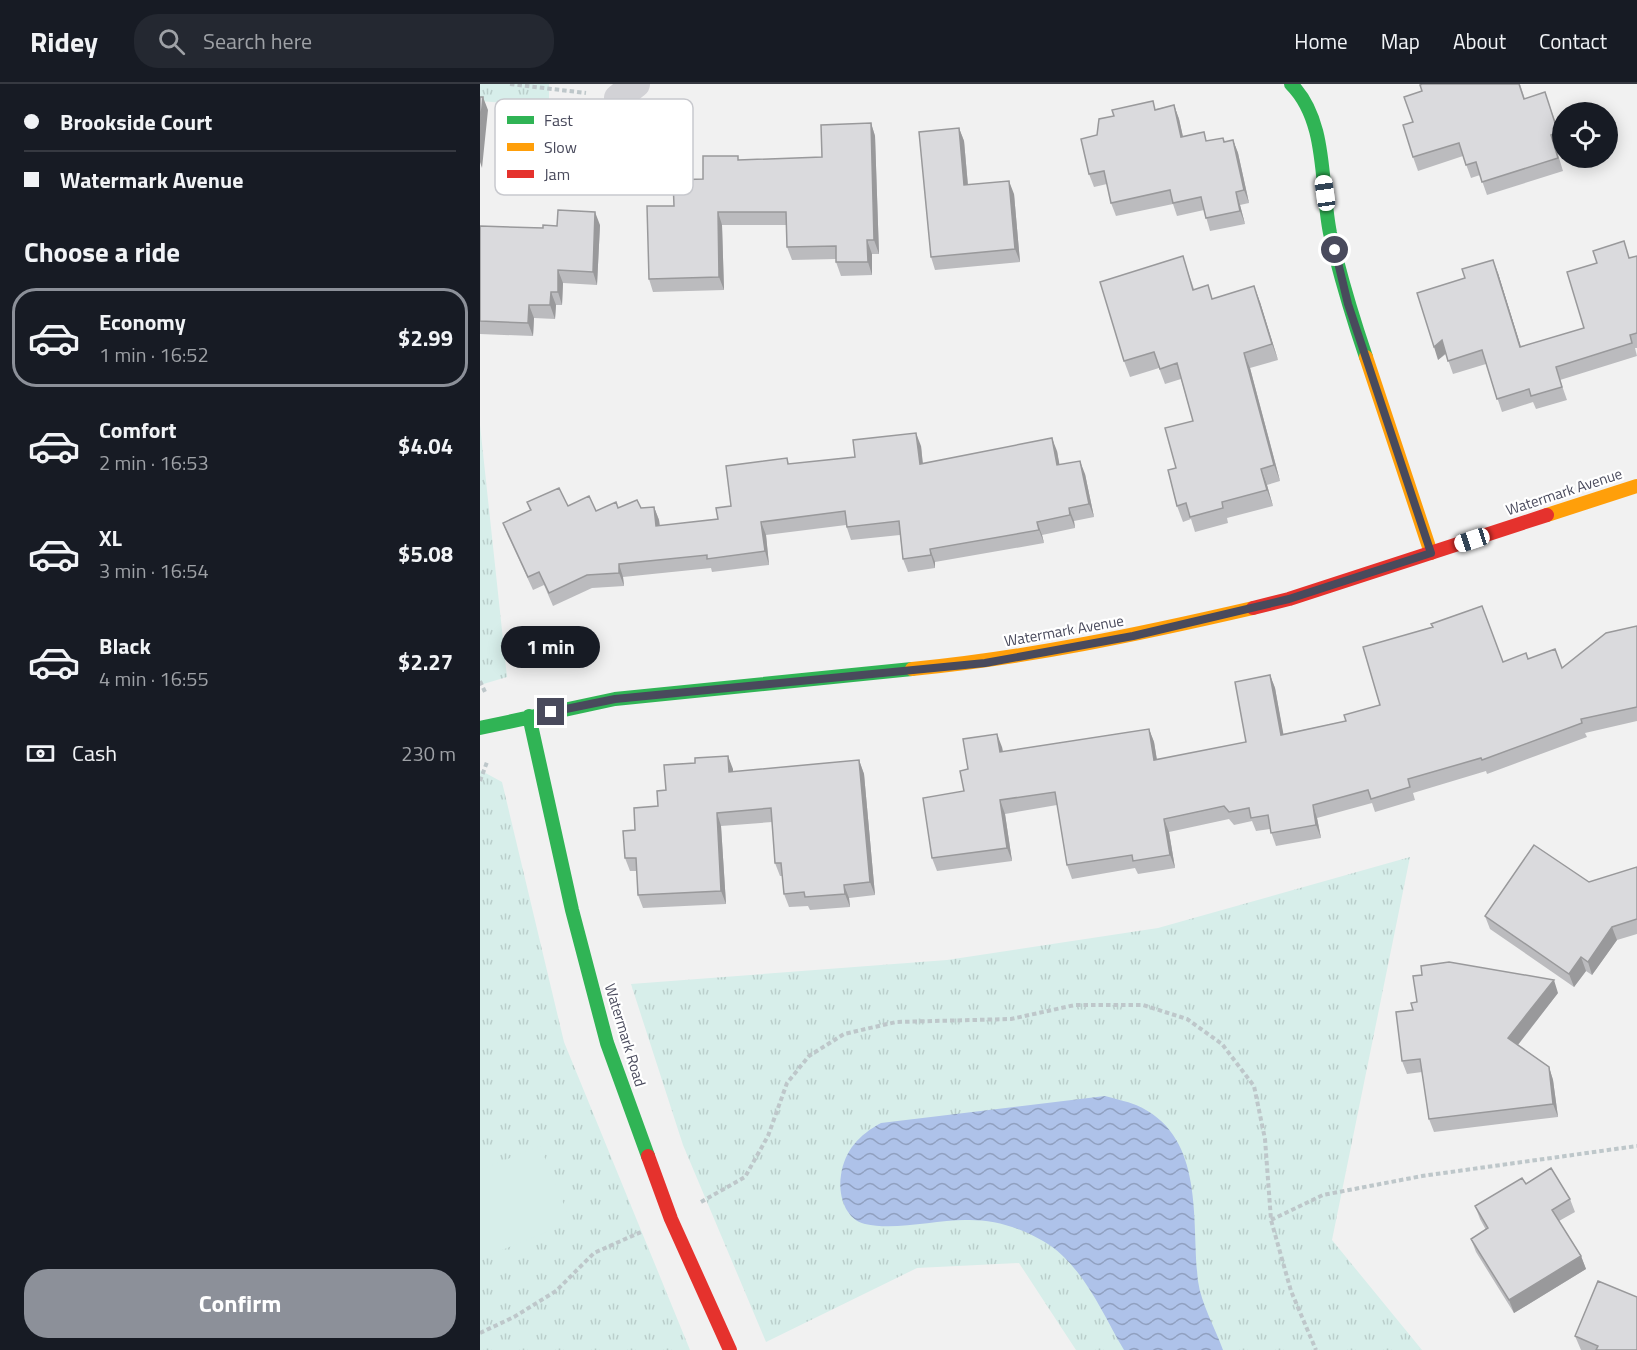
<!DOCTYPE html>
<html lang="en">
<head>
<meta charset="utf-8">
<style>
	:root { --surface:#171b24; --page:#242831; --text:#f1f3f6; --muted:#9ea1a6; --line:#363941; --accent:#8c9099 }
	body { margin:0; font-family:"Titillium Web",sans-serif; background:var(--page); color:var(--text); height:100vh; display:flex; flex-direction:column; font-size:22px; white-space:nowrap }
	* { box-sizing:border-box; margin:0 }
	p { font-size:20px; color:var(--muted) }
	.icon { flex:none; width:33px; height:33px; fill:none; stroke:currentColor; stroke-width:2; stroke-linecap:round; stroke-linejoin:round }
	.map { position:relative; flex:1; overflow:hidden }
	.drawer { display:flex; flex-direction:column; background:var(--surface); width:480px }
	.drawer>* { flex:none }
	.banner { display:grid; align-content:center; height:132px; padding:0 24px; background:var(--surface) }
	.tools { position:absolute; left:1072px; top:18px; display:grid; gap:12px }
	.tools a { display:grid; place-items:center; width:66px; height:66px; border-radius:50%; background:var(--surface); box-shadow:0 3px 15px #0003; font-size:30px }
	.end { position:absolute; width:27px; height:27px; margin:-14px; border:8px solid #494a5c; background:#fff; box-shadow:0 0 0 3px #fff }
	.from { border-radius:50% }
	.bubble { position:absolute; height:42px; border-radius:21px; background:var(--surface); box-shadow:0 3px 15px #0003; font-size:20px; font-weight:700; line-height:42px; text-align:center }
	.car { position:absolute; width:18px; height:36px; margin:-18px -9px; border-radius:8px; box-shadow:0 0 4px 2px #0007; background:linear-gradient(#fff 24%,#345 0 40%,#fff 0 76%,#345 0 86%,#fff 0) }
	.banner b { display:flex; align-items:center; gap:21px; height:57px; font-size:22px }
	.banner b+b { border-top:2px solid var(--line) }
	.banner i { width:15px; height:15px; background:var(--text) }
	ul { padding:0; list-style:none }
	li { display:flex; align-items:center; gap:18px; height:99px; margin:0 12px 9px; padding:0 12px; border:3px solid transparent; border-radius:24px }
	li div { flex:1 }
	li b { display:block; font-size:22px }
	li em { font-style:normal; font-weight:700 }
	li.current { border-color:var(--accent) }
	li>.icon { width:54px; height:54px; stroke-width:1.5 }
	h2 { padding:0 24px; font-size:27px; line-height:72px }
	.pay { display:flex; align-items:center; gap:15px; height:66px; padding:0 24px; font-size:22px }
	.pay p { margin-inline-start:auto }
	.button { display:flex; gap:12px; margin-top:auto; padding:12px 24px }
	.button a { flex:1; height:69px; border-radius:24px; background:var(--accent); color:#fff; font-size:24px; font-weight:700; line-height:69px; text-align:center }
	header { display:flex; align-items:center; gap:36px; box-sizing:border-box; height:84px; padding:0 30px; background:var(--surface); border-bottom:2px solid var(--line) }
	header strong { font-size:28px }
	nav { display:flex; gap:33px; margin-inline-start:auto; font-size:21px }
	.search { width:420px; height:54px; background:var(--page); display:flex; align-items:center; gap:15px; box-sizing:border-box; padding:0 21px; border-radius:24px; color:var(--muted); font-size:22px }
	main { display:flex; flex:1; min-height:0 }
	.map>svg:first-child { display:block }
	.grass { fill:url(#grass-tufts) }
	.pitch { fill:#d7eeea }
	.water { fill:url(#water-waves) }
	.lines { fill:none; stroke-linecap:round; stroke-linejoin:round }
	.path { stroke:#bec7ca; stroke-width:4; stroke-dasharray:4.5 3; stroke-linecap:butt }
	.street { stroke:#d2d2d6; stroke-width:28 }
	.fast { stroke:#30b455; stroke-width:14 }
	.slow { stroke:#ff9f0a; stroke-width:14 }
	.jam { stroke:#e5322d; stroke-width:14 }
	.wall { fill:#bbbbbe }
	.shaded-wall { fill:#99999b }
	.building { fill:#dadadd; stroke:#99999b; stroke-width:1.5 }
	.route { stroke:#494a5c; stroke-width:8 }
	.labels { text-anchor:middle; stroke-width:4.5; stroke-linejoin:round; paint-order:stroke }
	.street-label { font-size:15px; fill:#494a5c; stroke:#fff }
	.key { fill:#fff; stroke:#c8c9ce; stroke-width:1.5 }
	.key-label { font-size:16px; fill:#494a5c }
</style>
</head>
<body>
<header>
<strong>Ridey</strong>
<div class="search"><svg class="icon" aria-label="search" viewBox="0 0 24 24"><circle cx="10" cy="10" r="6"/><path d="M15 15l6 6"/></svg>Search here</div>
<nav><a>Home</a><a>Map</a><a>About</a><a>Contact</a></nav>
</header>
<main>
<section class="drawer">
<div class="banner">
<b><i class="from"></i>Brookside Court</b>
<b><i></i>Watermark Avenue</b>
</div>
<h2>Choose a ride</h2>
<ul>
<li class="current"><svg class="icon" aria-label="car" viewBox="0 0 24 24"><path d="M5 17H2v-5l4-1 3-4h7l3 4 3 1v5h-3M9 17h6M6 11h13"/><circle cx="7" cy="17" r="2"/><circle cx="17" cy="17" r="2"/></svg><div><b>Economy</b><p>1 min · 16:52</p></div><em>$2.99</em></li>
<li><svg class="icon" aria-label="car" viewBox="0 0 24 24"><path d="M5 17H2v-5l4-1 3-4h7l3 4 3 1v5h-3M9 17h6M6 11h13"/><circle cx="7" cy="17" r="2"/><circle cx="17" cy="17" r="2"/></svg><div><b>Comfort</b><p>2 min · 16:53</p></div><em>$4.04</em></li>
<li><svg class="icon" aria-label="car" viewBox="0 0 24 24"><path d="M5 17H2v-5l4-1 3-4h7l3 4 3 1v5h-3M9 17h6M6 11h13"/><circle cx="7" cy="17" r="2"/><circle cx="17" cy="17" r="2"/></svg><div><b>XL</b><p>3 min · 16:54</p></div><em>$5.08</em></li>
<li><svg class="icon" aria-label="car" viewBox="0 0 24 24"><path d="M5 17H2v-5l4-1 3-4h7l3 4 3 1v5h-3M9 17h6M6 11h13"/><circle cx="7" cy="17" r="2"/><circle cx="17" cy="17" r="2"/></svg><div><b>Black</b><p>4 min · 16:55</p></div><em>$2.27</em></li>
</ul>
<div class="pay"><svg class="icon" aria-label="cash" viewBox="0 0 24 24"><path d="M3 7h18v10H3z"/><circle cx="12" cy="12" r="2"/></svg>Cash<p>230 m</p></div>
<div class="button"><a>Confirm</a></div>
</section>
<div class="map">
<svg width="1157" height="1266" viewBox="0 0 1157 1266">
	<defs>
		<pattern id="grass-tufts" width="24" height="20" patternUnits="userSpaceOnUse" patternTransform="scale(1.5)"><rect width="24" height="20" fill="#d7eeea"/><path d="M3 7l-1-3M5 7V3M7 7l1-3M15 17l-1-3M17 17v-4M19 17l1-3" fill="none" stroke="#bacecb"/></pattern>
		<pattern id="water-waves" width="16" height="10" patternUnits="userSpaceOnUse" patternTransform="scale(1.5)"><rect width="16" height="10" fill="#aec2e9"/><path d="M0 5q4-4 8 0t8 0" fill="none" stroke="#90a0c0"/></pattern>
	</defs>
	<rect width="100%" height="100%" fill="#f1f1f1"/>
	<path class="grass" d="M0,0H69V23L0,17Z
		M0,341L27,593L0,601Z
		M0,686L22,698L84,958L210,1266H0Z
		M930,773L852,1156L942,1266H596L539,1179L437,1184L286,1258L203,1061L151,900L467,876L678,844Z"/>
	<path class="pitch" d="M60,1062L91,1138L0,1175V1086Z"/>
	<path class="water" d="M625,1012C635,1015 646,1017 656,1021C726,1051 711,1136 718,1197C721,1219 735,1244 743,1266H644C622,1229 602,1179 563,1157C540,1143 512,1135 485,1136C454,1136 415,1147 385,1140C364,1135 358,1109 361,1091C365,1066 379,1051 401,1039Z"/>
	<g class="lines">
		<path class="path" d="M30,0L106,9
			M0,597L5,608
			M0,697L7,678
			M221,1118L265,1093L288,1052L307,999L329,972L364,950L416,938L531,935L595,921H663L707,935L742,960L774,1002L785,1055L791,1136L811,1207L836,1266
			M791,1136L843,1111L942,1092L1157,1062
			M0,1249L34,1233L76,1207L114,1169L161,1148"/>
		<path class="street" d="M138,14L156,0"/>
		<path class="fast" d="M811,0C848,37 840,100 850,149C860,191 872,232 886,273
			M49,632L92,826L127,959L168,1072
			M0,644L135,615L432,585"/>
		<path class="slow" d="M886,273L951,469
			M1067,431L1157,402
			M432,585C547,574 660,550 773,524"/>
		<path class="jam" d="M773,524L809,515L1067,431
			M168,1072L191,1135L250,1266"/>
	</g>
	<path class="wall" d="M942,0H1040L1045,15L1065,8L1083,61L1076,64L1083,87L1007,111L1000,91L991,94L983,72L938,87L933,73V38L942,7Z
		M694,21L699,35L703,53L727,57L743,54L745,58L753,56L758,69L769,119L760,121L765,140L730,147L724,126L697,132L693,120L636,132L631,119L627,100L614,103L609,90L617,51L676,25Z
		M391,39L395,52L399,170H392V191L361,192L356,178V175L312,176L307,163V141H242L244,206L173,208L169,195L194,122L223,95L260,76L342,73Z
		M479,44L484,57L488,101L534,110L540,178L455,186L451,173Z
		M120,141L117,201L83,199L82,221H76L75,235L54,234L53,252L0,250V142L63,144L77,142Z
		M1157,172V264H1155L1157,272L1080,296L1087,316L1056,325L1053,318L1022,328L1006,280L973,290L966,270L958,276L985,194L1018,189L1041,263L1104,244L1150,174Z
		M708,188L714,205L733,215L780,218L798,276L770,284L800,397L787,401L793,422L747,434L748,439L715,448L711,435L703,438L697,422L696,384L713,337L701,295L685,300L679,284L650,293L644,277Z
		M441,362L443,380L577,367L579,380L605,390L614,433L594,437L595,444L562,451L564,459L455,478V484L428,488L423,475L420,451L371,456L366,441L286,451L289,481L232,488L231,484L143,493L144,502L112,504L73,522L64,501L53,506L28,452L23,439L50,427L47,418L88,422L116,427L138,424H161L174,423L179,436L180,442L238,435L307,374L309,380L375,373Z
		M1157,542V637L1105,649L1107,653L1007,690L1006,687L933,709L935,716L895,728L892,719L837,734L841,754L796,762L790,745L776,747L772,737L754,741L749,735L689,748L695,784L658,790L655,784L592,795L587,781L577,721L525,730L532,777L457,787L452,774L484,707L488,685L522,663L523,668L669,645L674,658L677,676L766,658L790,591L795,604L803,650L866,637L900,621L1023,578L1048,575L1082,584Z
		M248,672L253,688L379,676L384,690L395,811L369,814L370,823L330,826L328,822L309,823L304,810L302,792H300L295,779L292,738L241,742L246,820L163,824L158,811L157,787H150L145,774L155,746L178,722L186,706L215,679Z
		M1157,783V850L1137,856L1112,891L1106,887L1094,903L1010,845L1005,832Z
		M1078,909L1038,961L1069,983L1073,996L1078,1033L954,1048L949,1035L942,988L927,990L922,977Z
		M1090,1115L1095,1128L1079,1137L1101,1172L1106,1185L1034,1229L996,1168L991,1155L1006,1146L1000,1135L995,1122Z
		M1095,1252L1157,1266H1101Z"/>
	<path class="shaded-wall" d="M3,13L8,26L2,84L0,78V43Z
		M694,21L699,35L706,66L701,53Z
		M391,39L395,52L399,170L394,156Z
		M479,44L484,57L489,114L484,101Z
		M753,56L758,69L769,119L764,106Z
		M529,97L534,110L540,178L535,165Z
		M756,108L760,121L765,140L760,127Z
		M115,128L120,141L117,201L113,188Z
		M238,128L242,141L244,206L239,193Z
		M387,156L392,170V191L388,178Z
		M1013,176L1018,189L1045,276L1040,263Z
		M78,186L83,199L82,221L78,208Z
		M774,202L780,218L798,276L792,260Z
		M71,208L76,221L75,235L70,221Z
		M49,221L54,234L53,252L48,239Z
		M962,256L966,269L958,276L954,263Z
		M764,269L770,284L800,397L794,381Z
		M436,349L441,362L444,393L440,380Z
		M572,354L577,367L582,394L577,381Z
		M600,377L605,390L614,433L609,420Z
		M781,385L787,401L793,422L787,406Z
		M174,423L179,436L181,455L176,442Z
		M589,424L594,437L595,444L590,431Z
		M281,438L286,451L289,481L285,467Z
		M557,438L562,451L564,459L559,446Z
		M450,465L455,478V484L451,471Z
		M139,480L143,493L144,502L139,489Z
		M790,591L795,604L806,664L801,651Z
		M669,645L674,658L679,689L674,676Z
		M517,650L522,663L525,682L520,668Z
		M248,672L253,685V701L249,688Z
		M379,676L384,690L395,811L390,798Z
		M520,716L525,730L532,777L527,764Z
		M833,721L837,734L841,754L836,741Z
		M237,729L241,742L246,820L241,807Z
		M684,735L689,748L695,784L690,771Z
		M364,801L369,814L370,823L365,810Z
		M1132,843L1137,856L1112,891L1108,878Z
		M1101,873L1106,887L1094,903L1089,890Z
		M1074,896L1078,909L1033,967L1028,954Z
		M1069,983L1073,996L1078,1033L1073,1020Z
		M1101,1172L1106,1185L1034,1229L1029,1216Z"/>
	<path class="building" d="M942,0H1039L1044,15L1065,8L1078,48L1071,51L1078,74L1002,98L996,78L986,81L979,59L933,73L923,41L933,38L924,13L942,7L940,1Z
		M0,13H3L0,43Z
		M673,17L675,26L694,21L701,53L724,48L726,57L743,54L744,58L753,56L764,106L756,108L760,127L726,134L721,113L693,119L690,106L631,119L624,87L609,90L601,55L617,51L619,35L634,32L632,26Z
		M391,39L394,156H387L388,178H356V162L307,163L306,128H238L239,193L169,195L167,122H194L193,96L223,95V72H258V76L342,73L341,41Z
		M479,44L484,101L529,97L535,165L451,173L439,48Z
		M78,126L115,128L113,188L78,186V208H71L70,221H49L48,239L0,237V142L63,144V141L77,142Z
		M1144,157L1149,174L1157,172V249L1150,251L1152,259L1076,283L1082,303L1051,312L1049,305L1017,315L1002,266L968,277L962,256L954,263L937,209L985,194L982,185L1013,176L1040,263L1104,244L1087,188L1117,179L1113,167Z
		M703,172L713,206L728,201L732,215L774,202L792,260L764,269L794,381L781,385L787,406L742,418L743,424L710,433L706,419L697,422L688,386L696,384L685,344L713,337L697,279L680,285L674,268L644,277L620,198Z
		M436,349L440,380L572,354L577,381L600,377L609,420L589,424L590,431L557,438L559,446L450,465L451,471L423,475L419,437L367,443L365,427L281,438L285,467L227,475V471L139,480V489L107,491L69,509L59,488L48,493L23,439L51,426L47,418L79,404L88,422L109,412L116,427L136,418L138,424L157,416L161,424L174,423L176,442L238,435L236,424L251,422L246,382L307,374L308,380L375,373L373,356Z
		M1002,522L1023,578L1046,569L1048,575L1075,565L1082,584L1126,549L1157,542V623L1101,635L1102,639L1002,676L1001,674L928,695L930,703L891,715L888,706L833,721L836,741L791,749L788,731L771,734L769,724L749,728L744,722L684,735L690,771L653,777L652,771L587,781L575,708L520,716L527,764L452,774L443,714L484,707L480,687L488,685L483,655L517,650L520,668L669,645L674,676L766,658L755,598L790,591L801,651L866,637L864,631L900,621L883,563L953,543L951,540Z
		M248,672L249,688L379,676L390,798L364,801L365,810L325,813L324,808L304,810L301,779H295L291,724L237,729L241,807L158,811L156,774H145L143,747L155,746L154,724L178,722L177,707L186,706L184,681L215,679V674Z
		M1054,761L1109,798L1157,783V835L1132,843L1108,878L1101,873L1089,890L1005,832Z
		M969,878L1074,896L1028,954L1069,983L1073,1020L949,1035L940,975L922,977L916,928L933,926L931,919L937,918L933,892L942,891L941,882Z
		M1071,1084L1090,1115L1072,1126L1101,1172L1029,1216L991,1155L1008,1144L995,1122L1042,1094L1046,1100Z
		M1118,1197L1157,1213V1266H1116L1118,1262L1095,1252Z"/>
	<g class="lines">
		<path class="route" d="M71,628L135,615L505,579L653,552L809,515L951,469L868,220L855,166"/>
	</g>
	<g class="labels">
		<g class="street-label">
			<text transform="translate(1084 408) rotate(-18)" y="5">Watermark Avenue</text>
			<text transform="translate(584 547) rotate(-10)" y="5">Watermark Avenue</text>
			<text transform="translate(145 951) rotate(73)" y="5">Watermark Road</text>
		</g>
	</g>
	<rect x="15" y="15" width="198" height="96" rx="9" class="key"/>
	<rect x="27" y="32" width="27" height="8" fill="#30b455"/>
	<rect x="27" y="59" width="27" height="8" fill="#ff9f0a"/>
	<rect x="27" y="86" width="27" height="8" fill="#e5322d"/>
	<g class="key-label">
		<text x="64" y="42">Fast</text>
		<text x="64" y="69">Slow</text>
		<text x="64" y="96">Jam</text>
	</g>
</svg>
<div class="tools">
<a><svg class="icon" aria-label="locate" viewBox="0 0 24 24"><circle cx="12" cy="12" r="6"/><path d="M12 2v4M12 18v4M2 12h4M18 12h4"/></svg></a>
</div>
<i class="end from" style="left:855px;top:166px"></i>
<i class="end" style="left:71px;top:628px"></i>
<div class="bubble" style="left:21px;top:542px;width:99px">1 min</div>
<i class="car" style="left:845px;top:109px;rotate:352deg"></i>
<i class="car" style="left:992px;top:456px;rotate:252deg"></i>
</div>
</main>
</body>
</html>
